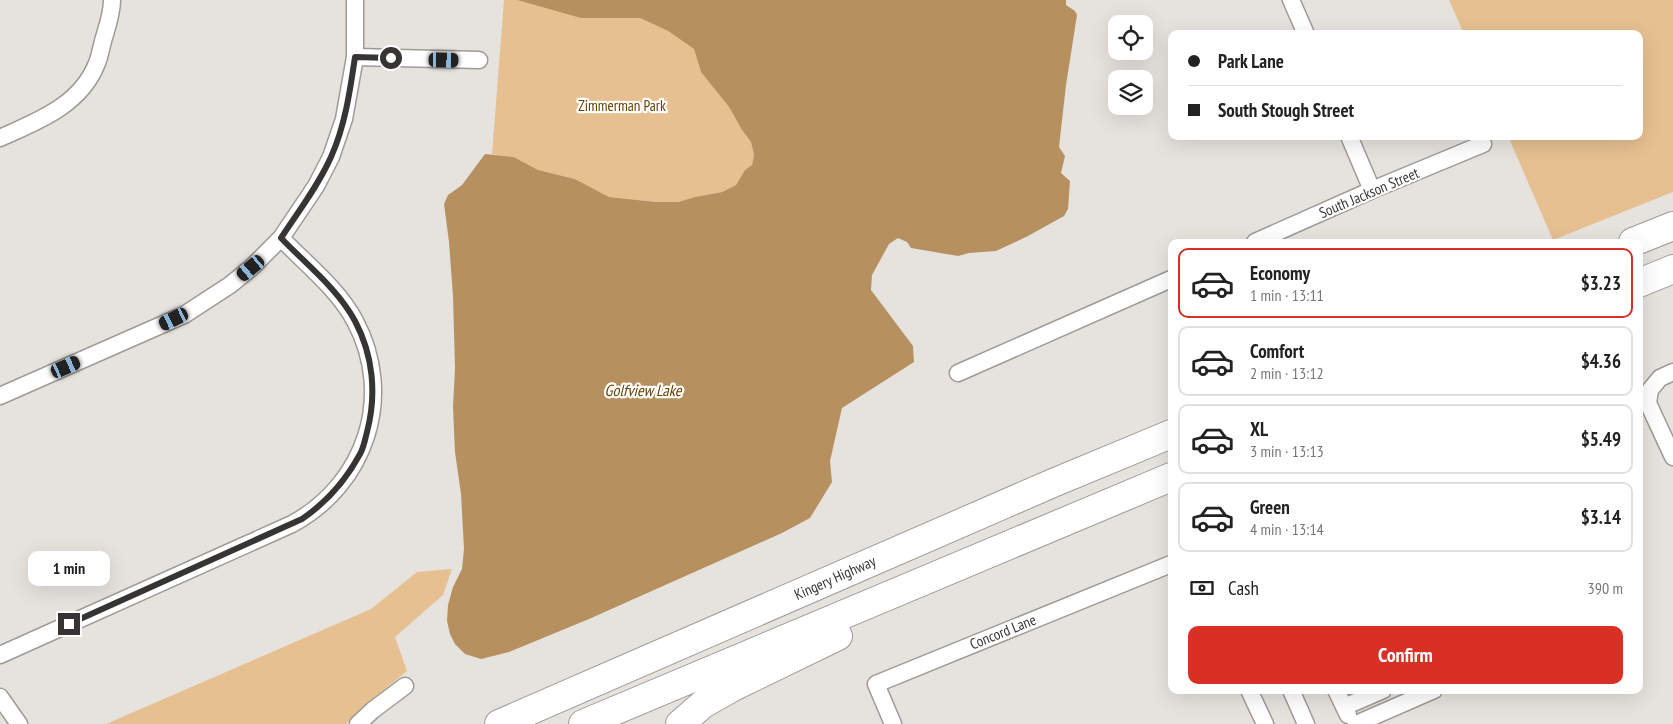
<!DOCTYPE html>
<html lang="en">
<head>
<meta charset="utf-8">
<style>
	:root { --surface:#fff; --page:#f6f6f6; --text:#222; --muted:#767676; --line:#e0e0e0; --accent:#d93025 }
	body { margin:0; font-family:"PT Sans Narrow",sans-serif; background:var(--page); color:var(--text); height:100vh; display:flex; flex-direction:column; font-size:19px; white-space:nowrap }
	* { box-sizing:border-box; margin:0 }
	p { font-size:16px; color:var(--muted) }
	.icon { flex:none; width:28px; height:28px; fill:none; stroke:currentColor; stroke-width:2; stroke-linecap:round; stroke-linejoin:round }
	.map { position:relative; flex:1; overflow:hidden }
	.sheet { position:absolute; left:1168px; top:239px; width:475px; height:455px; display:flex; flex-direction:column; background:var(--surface); border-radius:10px; box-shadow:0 5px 20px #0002 }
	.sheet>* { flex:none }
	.hud { position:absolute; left:1168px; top:30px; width:475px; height:110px; border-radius:10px; box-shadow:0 5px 20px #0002; display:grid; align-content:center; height:110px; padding:0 20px; background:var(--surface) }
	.tools { position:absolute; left:1108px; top:15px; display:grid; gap:10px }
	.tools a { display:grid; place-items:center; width:45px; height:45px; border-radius:10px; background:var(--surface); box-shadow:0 5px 20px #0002; font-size:25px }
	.end { position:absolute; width:22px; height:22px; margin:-11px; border:6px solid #363533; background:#fff; box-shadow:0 0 0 2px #fff }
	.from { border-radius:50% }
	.bubble { position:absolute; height:35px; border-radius:10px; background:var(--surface); box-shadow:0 5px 20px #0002; font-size:16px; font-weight:700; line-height:35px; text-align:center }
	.car { position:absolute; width:15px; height:30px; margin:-15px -8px; border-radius:6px; box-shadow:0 0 4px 1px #0007; background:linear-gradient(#222 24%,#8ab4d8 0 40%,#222 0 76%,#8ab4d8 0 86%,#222 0) }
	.hud b { display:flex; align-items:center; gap:18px; height:48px; font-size:19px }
	.hud b+b { border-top:1px solid var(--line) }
	.hud i { width:12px; height:12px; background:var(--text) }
	ul { padding:9px 0 0; list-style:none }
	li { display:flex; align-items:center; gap:15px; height:70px; margin:0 10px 8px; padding:0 10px; border:2px solid var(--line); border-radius:10px }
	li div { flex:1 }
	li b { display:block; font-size:19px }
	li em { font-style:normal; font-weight:700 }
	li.current { border-color:var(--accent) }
	li>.icon { width:45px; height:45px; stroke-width:1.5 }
	.pay { display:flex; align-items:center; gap:12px; height:55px; padding:0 20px; font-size:19px }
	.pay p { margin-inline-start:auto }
	.action { display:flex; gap:10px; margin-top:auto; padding:10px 20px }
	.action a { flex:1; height:58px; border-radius:10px; background:var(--accent); color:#fff; font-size:20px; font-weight:700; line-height:58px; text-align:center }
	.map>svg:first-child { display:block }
	.green { fill:#e6c090 }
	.water { fill:#b7905f }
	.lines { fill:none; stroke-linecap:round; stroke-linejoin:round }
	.street-casing { stroke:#9e9b97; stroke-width:19 }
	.highway-casing { stroke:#9e9b97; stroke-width:30 }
	.street { stroke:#fff; stroke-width:16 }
	.highway { stroke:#fff; stroke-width:28 }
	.route { stroke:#363533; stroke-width:6 }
	.labels { text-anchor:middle; stroke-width:4.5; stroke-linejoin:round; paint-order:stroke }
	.park-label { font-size:15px; fill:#664000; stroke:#fff }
	.street-label { font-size:15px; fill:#363533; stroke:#fff }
	.water-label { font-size:16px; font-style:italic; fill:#674100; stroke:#fff }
</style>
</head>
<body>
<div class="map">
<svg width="1673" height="724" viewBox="0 0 1673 724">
	<rect width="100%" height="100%" fill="#e6e3df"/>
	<path class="green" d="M504,0H517L581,17L640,18L668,31L694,49L701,72L729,107L742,130L751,142L754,155L752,165L745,170L736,185L722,192L695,197L678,202H656L609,197L575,179L538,170L514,157L492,154Z
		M1449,0H1673V192L1553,240L1508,136H1639V34H1464Z
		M452,569L443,595L395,637L407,671L361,709L346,724H106L371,609L417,572Z"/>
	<path class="water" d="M517,0H1066V5L1075,11L1077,15L1066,85L1059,147L1065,156L1061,173L1070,181L1068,209L1064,216L1028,236L996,251L969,253L958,256L911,248L907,242L898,238L889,244L872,275L871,290L913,346L914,362L842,408L830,461L832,482L810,518L782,533L589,619L509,652L481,659L465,654L455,644L450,634L447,621L448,605L453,587L462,569L464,549L461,494L455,452L453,407L455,368L453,296L449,242L444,204L448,195L462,185L485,154L514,157L538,170L575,179L609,197L656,202H678L695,197L722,192L736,185L745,170L752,165L754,155L751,142L742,130L729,107L701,72L694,49L668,31L640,18H581Z"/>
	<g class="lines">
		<g class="street-casing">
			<path id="street" d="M1291,0L1306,34
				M355,57L479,60
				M1349,136L1372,190
				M0,138C38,121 81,105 97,63C100,56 101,48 103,41C107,27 112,14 112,0
				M1255,242L1372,190L1483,144
				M1673,372L1660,378L1650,390L1648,403L1673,457
				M958,373L1171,279
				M0,396L184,315L230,285L251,268L281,238L316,186L331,157L344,119L355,57V0
				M0,655L292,524C366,484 395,396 355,321C338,289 306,264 281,238
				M1249,690L1265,724
				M1291,690L1306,724
				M1336,690L1348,715
				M0,697L19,724
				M1344,707L1383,690
				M358,724L373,710L405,686
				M893,724L876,684L1171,564
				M1356,724L1434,690"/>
		</g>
		<g class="highway-casing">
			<path id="highway" d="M1633,242L1673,226
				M1639,283L1673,269
				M499,724L1053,483L1171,434
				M583,724L1171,477
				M680,724L703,704L733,687L838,636"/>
		</g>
		<use href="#street" class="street"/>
		<use href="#highway" class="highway"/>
	</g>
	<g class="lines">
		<path class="route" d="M69,624L302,519C327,502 346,480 360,454C364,447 365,439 367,432C377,394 373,355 355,321C338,289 306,264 281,238C298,212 318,186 331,157C345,126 350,91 355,57L391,58"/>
	</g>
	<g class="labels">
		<g class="park-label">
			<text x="622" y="111">Zimmerman Park</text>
		</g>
		<g class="street-label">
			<text transform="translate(1369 193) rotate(-23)" y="5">South Jackson Street</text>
			<text transform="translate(835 578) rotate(-24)" y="5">Kingery Highway</text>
			<text transform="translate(1003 632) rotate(-22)" y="5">Concord Lane</text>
		</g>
		<g class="water-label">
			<text x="643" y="396">Golfview Lake</text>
		</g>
	</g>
</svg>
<div class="tools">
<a><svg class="icon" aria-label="locate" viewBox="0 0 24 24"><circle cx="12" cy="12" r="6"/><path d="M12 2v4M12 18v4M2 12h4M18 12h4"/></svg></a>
<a><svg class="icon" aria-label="layers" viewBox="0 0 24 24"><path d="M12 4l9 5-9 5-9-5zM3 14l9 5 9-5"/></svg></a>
</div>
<i class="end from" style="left:391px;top:58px"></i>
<i class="end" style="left:69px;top:624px"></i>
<div class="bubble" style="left:28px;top:551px;width:82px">1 min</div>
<i class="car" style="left:444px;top:60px;rotate:91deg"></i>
<i class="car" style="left:251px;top:268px;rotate:230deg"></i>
<i class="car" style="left:174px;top:319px;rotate:244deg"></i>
<i class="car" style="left:66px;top:367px;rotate:66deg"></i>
<div class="hud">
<b><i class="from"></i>Park Lane</b>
<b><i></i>South Stough Street</b>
</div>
<section class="sheet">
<ul>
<li class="current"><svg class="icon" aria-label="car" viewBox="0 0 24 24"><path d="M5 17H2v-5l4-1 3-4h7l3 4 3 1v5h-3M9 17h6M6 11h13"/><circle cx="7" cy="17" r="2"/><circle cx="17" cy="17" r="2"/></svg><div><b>Economy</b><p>1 min · 13:11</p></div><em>$3.23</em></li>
<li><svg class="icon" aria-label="car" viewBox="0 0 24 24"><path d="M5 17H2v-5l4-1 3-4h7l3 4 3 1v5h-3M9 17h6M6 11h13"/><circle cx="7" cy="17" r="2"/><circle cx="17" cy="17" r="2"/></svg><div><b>Comfort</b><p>2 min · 13:12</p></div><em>$4.36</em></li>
<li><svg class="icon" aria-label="car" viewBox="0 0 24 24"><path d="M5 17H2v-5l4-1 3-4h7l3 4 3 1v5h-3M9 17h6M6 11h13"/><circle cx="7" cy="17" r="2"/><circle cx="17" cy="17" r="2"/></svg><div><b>XL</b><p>3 min · 13:13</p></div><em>$5.49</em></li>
<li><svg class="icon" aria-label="car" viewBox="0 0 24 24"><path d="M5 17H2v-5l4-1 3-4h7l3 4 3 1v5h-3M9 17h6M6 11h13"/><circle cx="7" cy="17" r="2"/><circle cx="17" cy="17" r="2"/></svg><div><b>Green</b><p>4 min · 13:14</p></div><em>$3.14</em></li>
</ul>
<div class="pay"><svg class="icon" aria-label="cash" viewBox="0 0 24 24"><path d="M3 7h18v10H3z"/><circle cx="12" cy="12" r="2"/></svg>Cash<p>390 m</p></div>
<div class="action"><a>Confirm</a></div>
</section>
</div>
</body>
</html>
